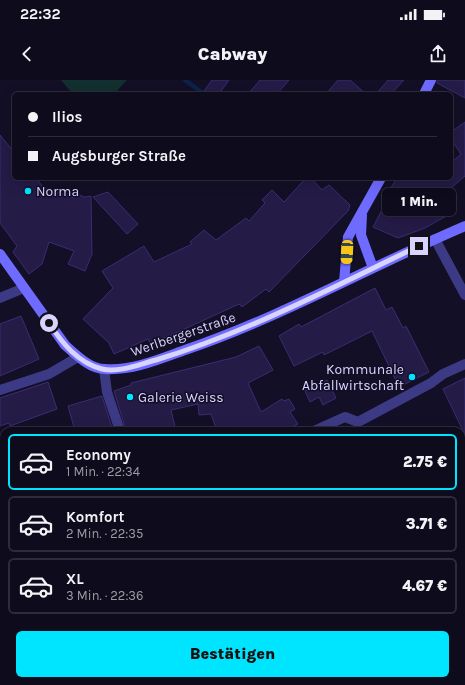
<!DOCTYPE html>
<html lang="de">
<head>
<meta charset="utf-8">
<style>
	:root { --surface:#0e0b1c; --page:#1c1929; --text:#f1f3f6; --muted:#9b9ba3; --line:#2e2b3b; --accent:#00e5ff }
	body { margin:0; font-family:Karla,sans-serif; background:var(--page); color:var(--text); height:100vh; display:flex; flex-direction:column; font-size:15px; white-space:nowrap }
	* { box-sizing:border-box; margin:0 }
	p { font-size:13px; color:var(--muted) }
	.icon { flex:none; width:22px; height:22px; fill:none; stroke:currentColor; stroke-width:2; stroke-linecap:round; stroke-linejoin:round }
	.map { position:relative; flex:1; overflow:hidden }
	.drawer { position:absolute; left:0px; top:347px; width:465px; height:258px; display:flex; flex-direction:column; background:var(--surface); border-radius:12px 12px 0 0; box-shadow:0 4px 16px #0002,0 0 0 1px var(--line) }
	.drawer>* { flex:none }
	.banner { position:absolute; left:12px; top:12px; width:441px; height:88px; border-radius:6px; box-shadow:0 4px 16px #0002,0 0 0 1px var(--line); display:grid; align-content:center; height:88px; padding:0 16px; background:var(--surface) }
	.end { position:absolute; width:18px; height:18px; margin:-9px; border:5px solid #d9d4ff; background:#111; box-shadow:0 0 0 2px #111 }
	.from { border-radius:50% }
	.bubble { position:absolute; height:28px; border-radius:6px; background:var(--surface); box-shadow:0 4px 16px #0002,0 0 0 1px var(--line); font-size:13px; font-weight:800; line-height:28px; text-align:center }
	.car { position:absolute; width:12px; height:24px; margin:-12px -6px; border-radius:5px; box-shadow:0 0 3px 1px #0007; background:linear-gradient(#f5c518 24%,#345 0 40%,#f5c518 0 76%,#345 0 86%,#f5c518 0) }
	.banner b { display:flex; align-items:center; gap:14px; height:38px; font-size:15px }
	.banner b+b { border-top:1px solid var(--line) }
	.banner i { width:10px; height:10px; background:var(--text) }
	ul { padding:7px 0 0; list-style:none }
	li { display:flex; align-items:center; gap:12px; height:56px; margin:0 8px 6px; padding:0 8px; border:2px solid var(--line); border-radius:6px }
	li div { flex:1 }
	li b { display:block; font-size:15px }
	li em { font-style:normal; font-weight:800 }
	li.selected { border-color:var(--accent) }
	li>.icon { width:36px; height:36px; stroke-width:1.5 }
	.cta { display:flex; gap:8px; margin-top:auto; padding:8px 16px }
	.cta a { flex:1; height:46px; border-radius:6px; background:var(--accent); color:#111; font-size:16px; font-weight:800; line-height:46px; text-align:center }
	.status { display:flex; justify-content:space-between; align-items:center; height:28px; padding:0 20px; background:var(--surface); direction:ltr }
	.status svg { height:11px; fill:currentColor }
	header { display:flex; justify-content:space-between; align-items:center; height:52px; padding:0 16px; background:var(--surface); font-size:18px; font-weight:800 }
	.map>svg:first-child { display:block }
	.green { fill:#12302f }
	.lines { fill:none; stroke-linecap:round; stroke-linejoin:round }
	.stream { stroke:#0c2248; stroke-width:4.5 }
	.building { fill:#241b47; stroke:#3b2d73 }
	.minor { stroke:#3d3a85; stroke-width:10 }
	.secondary { stroke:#6f6bff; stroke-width:10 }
	.route { stroke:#d9d4ff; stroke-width:5 }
	.poi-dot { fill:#00e5ff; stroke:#130f26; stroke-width:1.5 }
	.labels { text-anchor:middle; stroke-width:3; stroke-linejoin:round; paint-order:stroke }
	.poi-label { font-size:14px; fill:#d9d4ff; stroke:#130f26; text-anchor:start }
	.street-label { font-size:14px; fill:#d9d4ff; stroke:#130f26 }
</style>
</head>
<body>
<div class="status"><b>22:32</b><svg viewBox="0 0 49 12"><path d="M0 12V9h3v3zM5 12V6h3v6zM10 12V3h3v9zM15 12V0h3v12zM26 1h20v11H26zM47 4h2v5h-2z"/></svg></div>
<header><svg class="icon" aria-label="back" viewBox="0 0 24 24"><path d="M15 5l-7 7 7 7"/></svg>Cabway<svg class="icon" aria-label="share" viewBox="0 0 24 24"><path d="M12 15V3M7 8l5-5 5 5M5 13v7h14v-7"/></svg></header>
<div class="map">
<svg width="465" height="605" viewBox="0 0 465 605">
	<rect width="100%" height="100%" fill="#130f26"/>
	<path class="green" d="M61,0H127L114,14H73Z"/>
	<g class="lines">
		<path class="stream" d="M185,0L204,14"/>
	</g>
	<path class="building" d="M212,0H229L219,14H202Z
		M260,0H289L277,14H248Z
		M338,0H350L366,14H326Z
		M388,0H404L391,14H376Z
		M437,0H465V18L437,3Z
		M465,42V96L438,119L448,135L425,148L398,158L373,147L385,124L382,122L397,98H451V83L461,74L451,59V52Z
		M0,55L14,72V98H36L43,107L74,118L76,113L84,117L91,116L92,174L85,191L68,184L74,171L49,162L42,184L29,194L13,172L17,166L0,143Z
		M306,98H311L322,110L329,105L350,125L348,131L269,212L266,209L242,227L239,224L167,257L150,263L148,259L114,274L109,263L83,239L113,208L102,191L144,166L154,182L192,164L190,162L204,150L216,160L246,138L249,141L265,123L262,120L272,110L284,122Z
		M108,112L138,144L127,154L93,117Z
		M375,208L386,230L392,227L403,248L406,246L429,292L399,307L372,251L324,275L323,272L294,286L279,256L299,244L301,247Z
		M21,236L39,279L0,296V244Z
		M259,266L273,290L248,303L261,332L282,319L284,321L289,319L295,329L290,332L298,344L282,351H241L238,346L223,351H217L211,334L199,335L198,324L171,330L176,351H126L114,311L131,305V303L236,277Z
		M465,298V355L443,309Z
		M327,300L336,318L323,325L319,317L310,322L305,311Z
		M48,302L57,329L10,346L9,343L0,346V318Z
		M102,316L113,351H75L68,326Z"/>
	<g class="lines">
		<path class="minor" d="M435,159L465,215
			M0,218L24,208
			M104,289L107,312L120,351
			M0,310L49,294L78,277
			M316,350L345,337L358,342L431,303L443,294L465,284
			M461,459L465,457
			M0,463L2,462
			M103,601L104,605
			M197,601L198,605
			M233,601L236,605
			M205,605L218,601"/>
		<path class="secondary" d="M424,14L431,0
			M362,135L361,155L373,188
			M0,174L65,265C76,275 90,289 105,289C132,291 160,279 185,270C282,237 371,186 465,146
			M344,202L348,157L381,98"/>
	</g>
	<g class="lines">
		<path class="route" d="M49,243C62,263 78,283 102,289C119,293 140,284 156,280C248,252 333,207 419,166"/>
	</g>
	<g class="poi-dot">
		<circle cx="28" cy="111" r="4"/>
		<circle cx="412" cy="297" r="4"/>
		<circle cx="130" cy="317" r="4"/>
	</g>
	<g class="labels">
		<g class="poi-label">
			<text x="36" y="116">Norma</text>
			<text x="404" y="294" text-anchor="end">Kommunale<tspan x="404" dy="16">Abfallwirtschaft</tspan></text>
			<text x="138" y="322">Galerie Weiss</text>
		</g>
		<g class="street-label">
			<text transform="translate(183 254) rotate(-19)" y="5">Werlbergerstraße</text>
		</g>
	</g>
</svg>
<i class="end from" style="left:49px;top:243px"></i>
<i class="end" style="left:419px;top:166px"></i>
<div class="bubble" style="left:382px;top:108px;width:74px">1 Min.</div>
<i class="car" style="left:347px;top:172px;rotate:183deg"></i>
<div class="banner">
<b><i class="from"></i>Ilios</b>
<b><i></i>Augsburger Straße</b>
</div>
<section class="drawer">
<ul>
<li class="selected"><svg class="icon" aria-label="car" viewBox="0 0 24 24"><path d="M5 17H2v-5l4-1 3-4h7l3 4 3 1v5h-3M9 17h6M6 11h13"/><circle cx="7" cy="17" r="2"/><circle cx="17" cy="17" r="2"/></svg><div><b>Economy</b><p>1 Min. · 22:34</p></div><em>2.75 €</em></li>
<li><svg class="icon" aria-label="car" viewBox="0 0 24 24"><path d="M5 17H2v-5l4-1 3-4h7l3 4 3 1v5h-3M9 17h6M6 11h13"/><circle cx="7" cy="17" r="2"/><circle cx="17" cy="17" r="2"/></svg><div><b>Komfort</b><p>2 Min. · 22:35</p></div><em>3.71 €</em></li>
<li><svg class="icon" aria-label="car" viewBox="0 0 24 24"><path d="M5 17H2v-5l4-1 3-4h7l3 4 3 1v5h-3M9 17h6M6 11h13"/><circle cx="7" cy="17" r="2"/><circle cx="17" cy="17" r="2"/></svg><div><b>XL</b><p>3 Min. · 22:36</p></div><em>4.67 €</em></li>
</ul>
<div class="cta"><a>Bestätigen</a></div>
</section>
</div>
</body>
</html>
